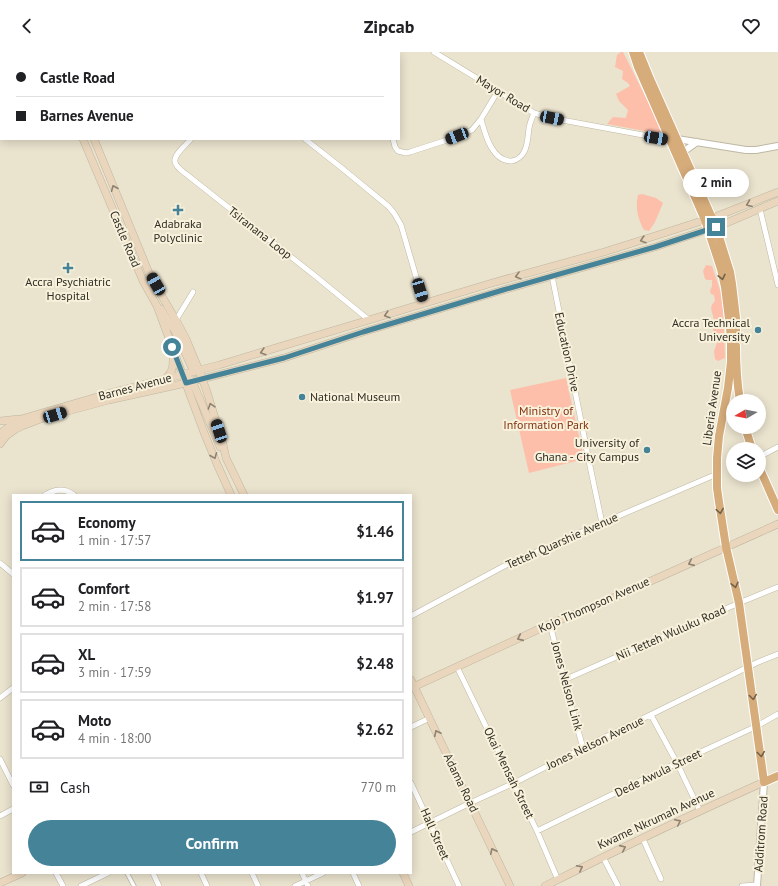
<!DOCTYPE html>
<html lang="en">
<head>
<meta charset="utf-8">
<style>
	:root { --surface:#fff; --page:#f6f6f6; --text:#202124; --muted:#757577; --line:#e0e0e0; --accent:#448398 }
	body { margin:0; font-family:"PT Sans",sans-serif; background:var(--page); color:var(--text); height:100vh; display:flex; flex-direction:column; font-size:15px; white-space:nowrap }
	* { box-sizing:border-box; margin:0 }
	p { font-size:13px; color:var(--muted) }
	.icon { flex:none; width:22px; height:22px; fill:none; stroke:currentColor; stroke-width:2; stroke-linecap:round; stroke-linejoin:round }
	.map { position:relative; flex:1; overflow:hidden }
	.panel { position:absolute; left:12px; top:442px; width:400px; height:380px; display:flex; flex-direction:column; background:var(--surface); border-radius:0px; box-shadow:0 2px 10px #0003 }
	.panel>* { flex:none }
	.guide { position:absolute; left:0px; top:0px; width:400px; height:88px; box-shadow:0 2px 10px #0003; display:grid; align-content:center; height:88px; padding:0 16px; background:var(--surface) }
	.needle { width:26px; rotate:260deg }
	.tools { position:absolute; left:726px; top:342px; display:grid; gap:8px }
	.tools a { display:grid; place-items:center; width:40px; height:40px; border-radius:50%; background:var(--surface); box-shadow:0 2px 10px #0003; font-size:20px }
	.end { position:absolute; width:18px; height:18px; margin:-9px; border:5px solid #448398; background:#fff; box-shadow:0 0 0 2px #fff }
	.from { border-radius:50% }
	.bubble { position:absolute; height:28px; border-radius:14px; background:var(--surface); box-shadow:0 2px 10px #0003; font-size:13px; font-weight:600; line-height:28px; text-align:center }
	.car { position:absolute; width:12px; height:24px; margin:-12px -6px; border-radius:5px; box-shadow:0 0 3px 1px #0007; background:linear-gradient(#222 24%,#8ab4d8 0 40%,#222 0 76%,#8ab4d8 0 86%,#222 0) }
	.guide b { display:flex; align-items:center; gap:14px; height:38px; font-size:15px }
	.guide b+b { border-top:1px solid var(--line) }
	.guide i { width:10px; height:10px; background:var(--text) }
	ul { padding:7px 0 0; list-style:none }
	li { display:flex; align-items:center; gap:12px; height:60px; margin:0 8px 6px; padding:0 8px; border:2px solid var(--line); border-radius:0px }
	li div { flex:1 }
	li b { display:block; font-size:15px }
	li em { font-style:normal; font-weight:600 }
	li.on { border-color:var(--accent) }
	li>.icon { width:36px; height:36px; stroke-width:1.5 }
	.pay { display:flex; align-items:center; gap:10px; height:44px; padding:0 16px; font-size:15px }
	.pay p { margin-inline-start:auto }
	.primary-button { display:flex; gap:8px; margin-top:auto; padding:8px 16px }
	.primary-button a { flex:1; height:46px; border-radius:24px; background:var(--accent); color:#fff; font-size:16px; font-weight:600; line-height:46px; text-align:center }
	header { display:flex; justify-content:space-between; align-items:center; height:52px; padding:0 16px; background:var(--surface); font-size:18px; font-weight:600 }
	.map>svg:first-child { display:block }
	.green { fill:#fdbfaa }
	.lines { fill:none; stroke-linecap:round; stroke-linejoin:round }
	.pedestrian-casing { stroke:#beb8a3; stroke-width:5 }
	.minor-casing { stroke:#beb8a3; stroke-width:6 }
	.tertiary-casing { stroke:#beb8a3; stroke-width:8 }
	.secondary-casing { stroke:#beb8a3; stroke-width:8 }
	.primary-casing { stroke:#fff; stroke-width:10 }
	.pedestrian { stroke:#fff; stroke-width:3.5 }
	.minor { stroke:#fff; stroke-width:5 }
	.tertiary { stroke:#fff; stroke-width:6 }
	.secondary { stroke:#ead6bc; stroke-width:7 }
	.primary { stroke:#d6ac7a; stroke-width:8 }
	.oneway { stroke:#8d8271 }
	.oneway2 { stroke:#726048 }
	.route { stroke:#448398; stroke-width:5 }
	.poi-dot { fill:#448398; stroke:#f8f1db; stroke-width:1.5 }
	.labels { text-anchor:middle; stroke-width:4; stroke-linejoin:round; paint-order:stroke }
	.street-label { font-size:12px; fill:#302e26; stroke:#f8f1db }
	.poi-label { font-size:12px; fill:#302e26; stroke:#f8f1db }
	.park-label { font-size:12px; fill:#853312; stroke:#f8f1db }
</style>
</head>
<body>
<header><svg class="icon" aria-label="back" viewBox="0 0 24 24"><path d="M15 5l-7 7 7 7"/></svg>Zipcab<svg class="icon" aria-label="heart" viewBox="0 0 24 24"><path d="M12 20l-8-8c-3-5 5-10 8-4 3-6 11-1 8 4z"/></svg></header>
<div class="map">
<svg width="778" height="834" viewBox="0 0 778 834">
	<rect width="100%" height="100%" fill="#eae3ce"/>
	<path class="green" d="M621,0H623L662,78L661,82L607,72L613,65L626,66L628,58L619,49L616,42L630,34L628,31L622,27L623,19L615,15L617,3Z
		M642,142L656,146L663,151L655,170L649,179L644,178C638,167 635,155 638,143Z
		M706,213L712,214L721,241L723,256L725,306L718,309L715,307L714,299L717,291L716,287L714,284L712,271L714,269C714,262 707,256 715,249L714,243L711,242L710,239L712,234V228H707L705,227L703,219Z
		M566,326L584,407L529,421L510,338Z"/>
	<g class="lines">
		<g class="pedestrian-casing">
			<path id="pedestrian" d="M127,821L134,834"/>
		</g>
		<g class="minor-casing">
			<path id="minor" d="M193,0L194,1
				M434,0L534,61L551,66L670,88
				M481,67C485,82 492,110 512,109C517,108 522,104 524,100C528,93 528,84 529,76C530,70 532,66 534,61
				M191,87C187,92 173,103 175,110C176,115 182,119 186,122L314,223L369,268
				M305,87L343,117L388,154L394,161L401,173L424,252
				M393,87L395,95L398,99L406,101L410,100L447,88L472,78L481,67L498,39
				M760,157L778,233
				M552,224L590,414L602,471
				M176,268L193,240
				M759,405L778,395
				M45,443C55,437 65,436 74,443
				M0,511L13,522
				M411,564L506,513L602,471L717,422
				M550,572L564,628L583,696
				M457,615L537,779L558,828
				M564,628L739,551L778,535
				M0,646L13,636
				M651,663L677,711L700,759
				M411,675L430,666
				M0,707L13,733
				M411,731L459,834
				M0,764L13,757
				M537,779L677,711L757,674L778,662
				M411,780L470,751L514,731L583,696L756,611L778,602
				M643,787L661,827
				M603,805L618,834
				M56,821L63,834
				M153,821L159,834
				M201,821L207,834
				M252,821L258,834
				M302,821L308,834
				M353,821L359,834
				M81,834L108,821
				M295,834L323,821
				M742,834L757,833"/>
		</g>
		<g class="tertiary-casing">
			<path id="tertiary" d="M677,87L746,98H756L778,94
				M683,100L697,90
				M757,834L764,730"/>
		</g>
		<g class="secondary-casing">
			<path id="secondary" d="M56,0V1
				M65,1V0
				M73,1V0
				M80,1V0
				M83,87L143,229L157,254L205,383L217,412L231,443
				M94,87L151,226L176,268L186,287L199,318L207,340L223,392L226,406L244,443
				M161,257L176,281L194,320
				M166,326C174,319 173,312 173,303
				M189,327L192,329L196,338L220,395
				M0,369L18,367
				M0,382L7,376L21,367L114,340L219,313L492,231L604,200L658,183L720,163L778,140
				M0,392L6,384L16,377L22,374L46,365L109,348L186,331L284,306L363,280L503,238L655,195L724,172L778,149
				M411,628L510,834
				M411,636L550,572L595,554L778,472
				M403,821L409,834
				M0,831L22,821
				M545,834C617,798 690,763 764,730"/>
		</g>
		<g class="primary-casing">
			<path id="primary" d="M633,0L638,15L705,168L721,217L725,235L730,275L731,292V310L728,336L719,384L717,406V436L719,450L726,495L739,551L764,730L778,724
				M639,0L650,27L716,175L730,220L732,232L736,266V283
				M736,294C736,313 737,331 740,349
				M745,375L752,397
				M759,415L778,458"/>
		</g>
		<use href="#pedestrian" class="pedestrian"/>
		<use href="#minor" class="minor"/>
		<use href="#tertiary" class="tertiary"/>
		<use href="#secondary" class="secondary"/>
		<use href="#primary" class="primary"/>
	</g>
	<defs><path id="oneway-chevron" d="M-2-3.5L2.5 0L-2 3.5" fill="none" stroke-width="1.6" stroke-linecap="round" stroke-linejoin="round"/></defs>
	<g class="oneway">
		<use href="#oneway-chevron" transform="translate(114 136) rotate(-113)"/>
		<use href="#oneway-chevron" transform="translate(749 152) rotate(159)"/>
		<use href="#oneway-chevron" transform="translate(643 188) rotate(163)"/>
		<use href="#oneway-chevron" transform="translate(518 224) rotate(165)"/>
		<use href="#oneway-chevron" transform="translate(387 263) rotate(163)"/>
		<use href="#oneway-chevron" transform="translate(263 300) rotate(164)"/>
		<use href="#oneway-chevron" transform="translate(211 354) rotate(-108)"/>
		<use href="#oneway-chevron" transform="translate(214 404) rotate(68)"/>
		<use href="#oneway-chevron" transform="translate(691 511) rotate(156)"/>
		<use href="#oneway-chevron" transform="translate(520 586) rotate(156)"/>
		<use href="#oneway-chevron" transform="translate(437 681) rotate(-116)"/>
		<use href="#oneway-chevron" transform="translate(678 770) rotate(-26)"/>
		<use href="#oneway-chevron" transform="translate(623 796) rotate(-24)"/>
		<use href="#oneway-chevron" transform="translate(493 799) rotate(-115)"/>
		<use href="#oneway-chevron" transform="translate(580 816) rotate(-27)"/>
	</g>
	<g class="oneway2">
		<use href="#oneway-chevron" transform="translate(722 225) rotate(77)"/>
		<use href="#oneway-chevron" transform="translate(720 459) rotate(81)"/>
		<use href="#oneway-chevron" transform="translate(735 533) rotate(77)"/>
		<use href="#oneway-chevron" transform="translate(753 645) rotate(82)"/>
		<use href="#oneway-chevron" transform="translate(761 702) rotate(83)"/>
	</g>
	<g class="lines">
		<path class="route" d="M172,295L186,331L284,306L363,280L503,238L655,195L716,175"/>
	</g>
	<g class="poi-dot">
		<path d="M176 152h4v4h4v4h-4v4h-4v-4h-4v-4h4z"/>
		<path d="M66 210h4v4h4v4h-4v4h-4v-4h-4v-4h4z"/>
		<circle cx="758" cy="278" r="4"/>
		<circle cx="302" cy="345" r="4"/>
		<circle cx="647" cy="398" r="4"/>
	</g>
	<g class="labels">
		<g class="street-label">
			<text transform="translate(503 42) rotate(31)" y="4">Mayor Road</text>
			<text transform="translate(260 181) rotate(38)" y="4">Tsiranana Loop</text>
			<text transform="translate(125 187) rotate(67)" y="4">Castle Road</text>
			<text transform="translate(567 300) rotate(78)" y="4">Education Drive</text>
			<text transform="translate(135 335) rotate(-15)" y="4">Barnes Avenue</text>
			<text transform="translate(712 356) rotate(-82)" y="4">Liberia Avenue</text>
			<text transform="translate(562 489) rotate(-24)" y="4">Tetteh Quarshie Avenue</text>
			<text transform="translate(594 553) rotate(-24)" y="4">Kojo Thompson Avenue</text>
			<text transform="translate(671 581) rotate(-24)" y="4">Nii Tetteh Wuluku Road</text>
			<text transform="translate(567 634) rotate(75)" y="4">Jones Nelson Link</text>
			<text transform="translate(595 691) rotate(-26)" y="4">Jones Nelson Avenue</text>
			<text transform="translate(509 721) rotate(64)" y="4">Okai Mensah Street</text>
			<text transform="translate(658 721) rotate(-26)" y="4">Dede Awula Street</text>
			<text transform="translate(461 731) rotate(64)" y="4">Adama Road</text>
			<text transform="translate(656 767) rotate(-25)" y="4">Kwame Nkrumah Avenue</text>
			<text transform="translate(435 782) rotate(66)" y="4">Hall Street</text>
			<text transform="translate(761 782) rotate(-86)" y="4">Additrom Road</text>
		</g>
		<g class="poi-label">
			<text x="178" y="176">Adabraka<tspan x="178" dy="14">Polyclinic</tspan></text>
			<text x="68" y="234">Accra Psychiatric<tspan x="68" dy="14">Hospital</tspan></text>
			<text x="750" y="275" text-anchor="end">Accra Technical<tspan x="750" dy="14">University</tspan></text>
			<text x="310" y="349" text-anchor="start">National Museum</text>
			<text x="639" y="395" text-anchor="end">University of<tspan x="639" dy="14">Ghana - City Campus</tspan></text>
		</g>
		<g class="park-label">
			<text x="546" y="363">Ministry of<tspan x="546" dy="14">Information Park</tspan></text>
		</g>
	</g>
</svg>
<div class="tools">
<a><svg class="needle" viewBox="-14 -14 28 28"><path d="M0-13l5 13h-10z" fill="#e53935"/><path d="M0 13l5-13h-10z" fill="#757577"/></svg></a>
<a><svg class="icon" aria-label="layers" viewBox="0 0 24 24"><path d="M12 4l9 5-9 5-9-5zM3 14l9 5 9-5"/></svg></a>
</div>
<i class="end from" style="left:172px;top:295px"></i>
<i class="end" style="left:716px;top:175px"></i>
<div class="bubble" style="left:683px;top:117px;width:66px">2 min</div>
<i class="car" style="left:552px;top:66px;rotate:101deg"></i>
<i class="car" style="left:457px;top:84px;rotate:249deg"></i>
<i class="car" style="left:656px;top:86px;rotate:100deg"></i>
<i class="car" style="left:156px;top:232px;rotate:330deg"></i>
<i class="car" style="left:420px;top:238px;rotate:163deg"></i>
<i class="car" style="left:55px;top:363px;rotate:73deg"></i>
<i class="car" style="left:219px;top:379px;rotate:342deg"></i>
<div class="guide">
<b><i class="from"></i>Castle Road</b>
<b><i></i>Barnes Avenue</b>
</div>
<section class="panel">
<ul>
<li class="on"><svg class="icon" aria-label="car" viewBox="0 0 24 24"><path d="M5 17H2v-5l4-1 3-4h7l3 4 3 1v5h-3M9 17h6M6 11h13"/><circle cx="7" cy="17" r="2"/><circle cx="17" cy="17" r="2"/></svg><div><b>Economy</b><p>1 min · 17:57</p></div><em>$1.46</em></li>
<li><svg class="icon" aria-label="car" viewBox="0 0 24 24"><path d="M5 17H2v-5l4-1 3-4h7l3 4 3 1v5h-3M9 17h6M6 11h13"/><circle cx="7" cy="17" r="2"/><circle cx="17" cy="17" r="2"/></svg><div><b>Comfort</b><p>2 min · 17:58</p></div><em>$1.97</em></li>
<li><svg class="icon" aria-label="car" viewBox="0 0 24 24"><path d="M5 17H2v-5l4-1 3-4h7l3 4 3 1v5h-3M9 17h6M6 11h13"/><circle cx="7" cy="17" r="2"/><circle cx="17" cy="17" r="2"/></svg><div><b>XL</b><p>3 min · 17:59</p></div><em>$2.48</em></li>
<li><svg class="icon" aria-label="car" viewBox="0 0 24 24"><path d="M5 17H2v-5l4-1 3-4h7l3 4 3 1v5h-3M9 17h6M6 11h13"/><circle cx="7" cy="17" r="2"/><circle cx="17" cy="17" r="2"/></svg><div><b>Moto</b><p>4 min · 18:00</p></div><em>$2.62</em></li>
</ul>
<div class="pay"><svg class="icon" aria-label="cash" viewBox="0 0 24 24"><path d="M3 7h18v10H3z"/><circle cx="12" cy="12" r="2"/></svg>Cash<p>770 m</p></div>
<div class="primary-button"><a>Confirm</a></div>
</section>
</div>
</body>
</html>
